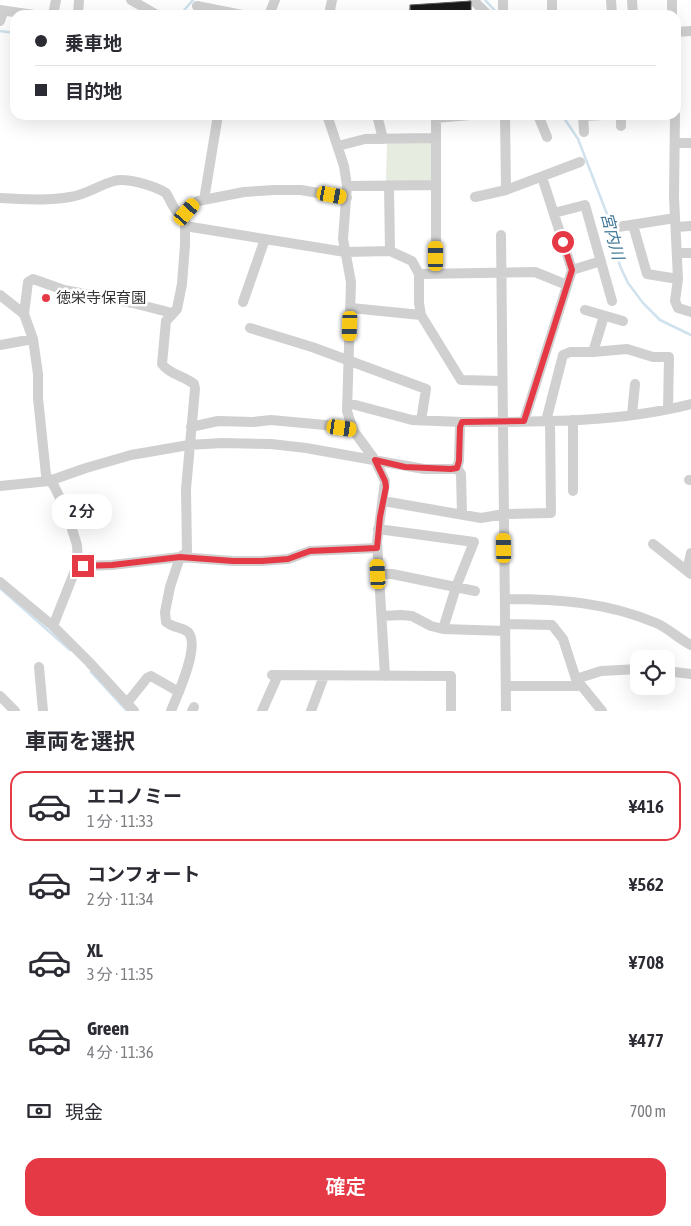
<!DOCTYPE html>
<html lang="ja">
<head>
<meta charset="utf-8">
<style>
	:root { --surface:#fff; --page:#f7f7f7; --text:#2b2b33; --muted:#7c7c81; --line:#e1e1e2; --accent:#e63946 }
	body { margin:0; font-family:"Asap Condensed","Noto Sans JP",sans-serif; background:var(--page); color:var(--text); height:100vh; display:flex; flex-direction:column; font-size:19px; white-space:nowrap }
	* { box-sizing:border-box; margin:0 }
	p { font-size:16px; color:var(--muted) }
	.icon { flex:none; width:28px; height:28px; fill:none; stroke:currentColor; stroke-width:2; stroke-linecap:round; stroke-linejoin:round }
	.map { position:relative; height:711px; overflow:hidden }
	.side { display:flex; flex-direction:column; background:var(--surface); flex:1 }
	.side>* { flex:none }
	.top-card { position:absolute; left:10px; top:10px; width:671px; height:110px; border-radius:15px; box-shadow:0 5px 20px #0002; display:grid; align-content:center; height:110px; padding:0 25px; background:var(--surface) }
	.tools { position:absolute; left:630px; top:650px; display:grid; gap:10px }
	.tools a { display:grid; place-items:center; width:45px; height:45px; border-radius:10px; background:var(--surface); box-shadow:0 5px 20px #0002; font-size:25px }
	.end { position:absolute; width:22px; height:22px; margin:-11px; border:6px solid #e63946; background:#fff; box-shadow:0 0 0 2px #fff }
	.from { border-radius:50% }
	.bubble { position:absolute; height:35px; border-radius:15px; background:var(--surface); box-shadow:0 5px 20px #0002; font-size:16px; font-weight:600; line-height:35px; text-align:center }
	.car { position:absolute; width:15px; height:30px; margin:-15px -8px; border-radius:6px; box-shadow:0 0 4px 1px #0007; background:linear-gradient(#f5c518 24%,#345 0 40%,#f5c518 0 76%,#345 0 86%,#f5c518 0) }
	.top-card b { display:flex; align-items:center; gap:18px; height:48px; font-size:19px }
	.top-card b+b { border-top:1px solid var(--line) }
	.top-card i { width:12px; height:12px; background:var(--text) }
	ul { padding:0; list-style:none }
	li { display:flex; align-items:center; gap:15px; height:70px; margin:0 10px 8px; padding:0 15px; border:2px solid transparent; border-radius:15px }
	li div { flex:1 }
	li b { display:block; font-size:19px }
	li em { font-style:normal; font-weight:600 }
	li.selected { border-color:var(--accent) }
	li>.icon { width:45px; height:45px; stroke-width:1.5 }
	h2 { padding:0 25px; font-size:22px; line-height:60px }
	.pay { display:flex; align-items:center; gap:12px; height:55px; padding:0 25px; font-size:19px }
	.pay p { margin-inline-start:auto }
	.cta { display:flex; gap:10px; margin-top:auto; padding:10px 25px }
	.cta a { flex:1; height:58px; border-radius:15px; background:var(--accent); color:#fff; font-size:20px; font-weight:600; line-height:58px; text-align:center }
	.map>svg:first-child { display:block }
	.park { fill:#e6ecdf }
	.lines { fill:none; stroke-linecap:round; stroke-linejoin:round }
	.stream { stroke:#cfe2ee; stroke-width:2.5 }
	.minor { stroke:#d0d0d0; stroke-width:10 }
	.wall { fill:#8c8c8c }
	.shaded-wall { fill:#5f5f5f }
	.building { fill:#1a1a1a; stroke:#5f5f5f }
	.route { stroke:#e63946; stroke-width:6 }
	.poi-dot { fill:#e63946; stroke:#fff; stroke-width:2 }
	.labels { text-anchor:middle; stroke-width:5; stroke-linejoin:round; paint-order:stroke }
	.poi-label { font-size:15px; fill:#333; stroke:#fff; text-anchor:start }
	.water-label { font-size:16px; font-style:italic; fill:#3f7597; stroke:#fff }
</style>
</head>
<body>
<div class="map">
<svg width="691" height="711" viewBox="0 0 691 711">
	<rect width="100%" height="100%" fill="#fff"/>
	<path class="park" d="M387,142H429L434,146V178L429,183H386Z"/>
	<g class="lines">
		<path class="stream" d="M485,0L499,15
			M180,15L193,0
			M0,31L15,33
			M562,115L578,139L607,214L620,266L628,283L643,303L660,320L691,335
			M0,588L70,650
			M91,672L127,711"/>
		<path class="minor" d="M131,0L157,15
			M473,0L488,15
			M552,0V15
			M611,0L612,15
			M632,0L633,15
			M672,0V15
			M197,6L242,15
			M0,10L34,15
			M53,15L56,0
			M78,15L79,0
			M269,15L275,0
			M329,15L332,0
			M503,15V0
			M0,21L3,12
			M676,32L691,31
			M327,115L344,166L347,186L343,239L351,282L347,411L353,430L375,460L385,481L377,542L385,676
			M377,115L383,139
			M505,115L506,190
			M538,115L547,137
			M583,115L584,132
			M621,115V126
			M675,115L674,197L678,279L675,301L678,308L691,312
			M583,116L603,115
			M676,143H691
			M338,146L365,139L436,138
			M347,186L436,185
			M389,187L390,251
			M475,197L506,190L580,162
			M0,198C24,199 47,201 70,197C86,195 99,185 114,181C126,177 155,186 166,193C171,201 175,215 185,216
			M204,200L218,115
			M554,213L585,205L612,301
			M633,225L647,274L678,279
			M185,226L345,252L390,251L412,261L419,274V303L421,315L461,380L502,381
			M618,227L675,218
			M676,227L691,226
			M501,235L506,711
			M677,253H691
			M572,270L601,261
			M436,273V118L470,115
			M419,274L535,272L567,285
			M0,295L24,314L33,339L38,374V398L46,475L54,486L66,510L77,545L78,563L53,626
			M243,302L265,239
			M351,308L421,315
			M585,310L623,321
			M24,314L28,282L33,279L64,290L133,303L172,313
			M250,328L312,347L426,389L421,421
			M0,345L33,339
			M593,352L604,316
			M348,403L412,420L462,422
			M632,415L635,384
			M573,420V491
			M524,421L572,270L542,177
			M546,421L563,355L570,352H593L627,349L653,357H669L668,409
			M191,427L218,421L253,422L271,420L325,425L353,430
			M457,468L461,474L462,514
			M689,480H691
			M0,486L49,481L86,468L131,455L189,445L222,443L271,444L306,448L424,469H451L457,468L459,461L460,427L462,422C539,422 616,423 691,404
			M383,501L481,518L504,514L551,513L550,421
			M378,529L474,542L456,587L443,629
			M653,544L691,574
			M78,563L83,566L112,565L180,557L233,561H262L288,559L310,551L377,548
			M687,571L691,553
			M378,574H392L475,591
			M0,582L53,626L89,662L134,711
			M505,599C558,599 606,602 656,623C668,628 679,639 691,645
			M382,616L401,615L412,616L431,626L443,629L505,631
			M505,624L552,625L563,639L576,679L602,711
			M39,667L43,711
			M666,671L691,674
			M272,675L451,676V711
			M576,679L601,671L639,669
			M506,686H582
			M0,696L15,711
			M127,703L147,678L151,676L179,692
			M171,711C177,696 201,645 188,632C182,627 173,628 166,622L165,612L170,587L180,557L187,552L186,489L195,389L194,384C184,376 169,374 162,364L166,321L177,309L182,284L185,245V216L195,203L198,201L244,192L274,190H301L347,198
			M192,711L194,707
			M262,711L278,675
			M311,711L324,676"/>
	</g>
	<path class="wall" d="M410,5L470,15H408V13Z"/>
	<path class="shaded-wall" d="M471,12L470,15H420Z"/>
	<path class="building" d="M471,1V12L411,15L410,5Z"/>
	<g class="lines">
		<path class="route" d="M83,566L112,565L180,557L233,561H262L288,559L310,551L377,548L380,517L386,487L385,481L375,460L405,467L451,469L457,468L459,461L460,427L462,422L524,421L572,270L563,242"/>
	</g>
	<circle class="poi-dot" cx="46" cy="298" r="5"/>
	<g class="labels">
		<g class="poi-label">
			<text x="56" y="303">徳栄寺保育園</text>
		</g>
		<g class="water-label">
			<text transform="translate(613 236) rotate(75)" y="6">宮内川</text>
		</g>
	</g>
</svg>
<div class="tools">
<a><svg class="icon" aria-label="locate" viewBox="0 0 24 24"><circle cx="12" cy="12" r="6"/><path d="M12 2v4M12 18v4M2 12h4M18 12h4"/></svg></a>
</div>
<i class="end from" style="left:563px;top:242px"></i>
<i class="end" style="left:83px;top:566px"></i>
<div class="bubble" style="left:52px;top:494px;width:60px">2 分</div>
<i class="car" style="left:332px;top:195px;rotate:100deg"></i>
<i class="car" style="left:187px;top:212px;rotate:41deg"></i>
<i class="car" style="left:436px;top:256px;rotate:0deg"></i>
<i class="car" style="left:350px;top:326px;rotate:182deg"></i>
<i class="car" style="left:342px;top:428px;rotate:98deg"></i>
<i class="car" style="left:504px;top:548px;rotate:359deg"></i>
<i class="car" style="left:378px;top:574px;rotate:357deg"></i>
<div class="top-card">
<b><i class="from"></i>乗車地</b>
<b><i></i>目的地</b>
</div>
</div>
<section class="side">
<h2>車両を選択</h2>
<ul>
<li class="selected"><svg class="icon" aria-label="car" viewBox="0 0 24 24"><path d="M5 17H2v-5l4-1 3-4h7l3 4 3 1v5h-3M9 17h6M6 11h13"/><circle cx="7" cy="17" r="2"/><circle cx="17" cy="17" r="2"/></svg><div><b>エコノミー</b><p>1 分 · 11:33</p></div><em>¥416</em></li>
<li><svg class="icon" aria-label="car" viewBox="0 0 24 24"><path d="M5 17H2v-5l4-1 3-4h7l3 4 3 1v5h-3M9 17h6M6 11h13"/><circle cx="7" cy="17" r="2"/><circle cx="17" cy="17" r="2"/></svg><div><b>コンフォート</b><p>2 分 · 11:34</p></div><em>¥562</em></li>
<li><svg class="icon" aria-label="car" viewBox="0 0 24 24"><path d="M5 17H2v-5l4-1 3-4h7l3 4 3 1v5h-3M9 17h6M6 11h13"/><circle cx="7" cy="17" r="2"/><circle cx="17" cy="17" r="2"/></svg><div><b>XL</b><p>3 分 · 11:35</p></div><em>¥708</em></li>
<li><svg class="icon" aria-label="car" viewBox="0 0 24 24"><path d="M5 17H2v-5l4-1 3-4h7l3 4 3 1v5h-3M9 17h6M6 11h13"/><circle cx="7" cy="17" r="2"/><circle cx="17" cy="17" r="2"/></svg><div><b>Green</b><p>4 分 · 11:36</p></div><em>¥477</em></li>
</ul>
<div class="pay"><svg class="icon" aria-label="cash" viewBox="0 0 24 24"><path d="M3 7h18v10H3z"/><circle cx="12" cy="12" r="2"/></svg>現金<p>700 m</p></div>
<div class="cta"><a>確定</a></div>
</section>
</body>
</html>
